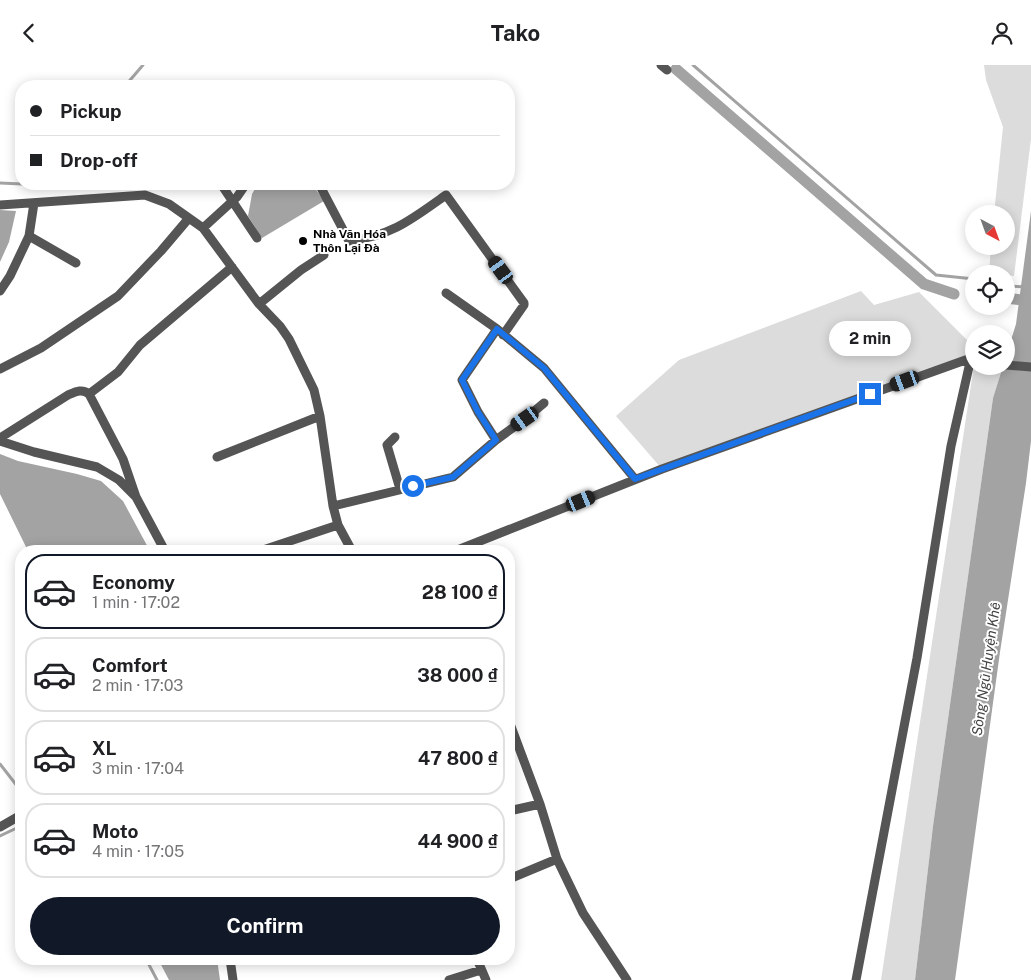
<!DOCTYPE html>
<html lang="en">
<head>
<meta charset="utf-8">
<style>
	:root { --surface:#fff; --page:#f6f6f6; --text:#202124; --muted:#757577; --line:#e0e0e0; --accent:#111827 }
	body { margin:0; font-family:"Public Sans",sans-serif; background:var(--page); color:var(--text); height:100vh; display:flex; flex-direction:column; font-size:19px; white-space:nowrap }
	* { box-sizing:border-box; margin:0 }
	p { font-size:16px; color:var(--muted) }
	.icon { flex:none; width:28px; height:28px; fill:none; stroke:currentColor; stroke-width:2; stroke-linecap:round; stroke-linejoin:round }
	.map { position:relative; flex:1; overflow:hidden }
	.sheet { position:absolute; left:15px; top:480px; width:500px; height:420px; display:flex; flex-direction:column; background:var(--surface); border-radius:20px; box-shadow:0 2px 12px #0003 }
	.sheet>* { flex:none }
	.top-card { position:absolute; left:15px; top:15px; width:500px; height:110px; border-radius:20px; box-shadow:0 2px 12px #0003; display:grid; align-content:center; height:110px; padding:0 15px; background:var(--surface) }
	.needle { width:32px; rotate:139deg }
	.fabs { position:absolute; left:965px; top:140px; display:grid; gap:10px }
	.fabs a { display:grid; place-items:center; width:50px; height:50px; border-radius:50%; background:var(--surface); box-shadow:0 2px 12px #0003; font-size:25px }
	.end { position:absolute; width:22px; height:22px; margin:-11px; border:6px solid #1a73e8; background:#fff; box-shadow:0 0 0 2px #fff }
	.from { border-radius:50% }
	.bubble { position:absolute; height:35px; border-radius:18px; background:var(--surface); box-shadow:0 2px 12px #0003; font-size:16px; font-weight:700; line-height:35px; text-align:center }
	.car { position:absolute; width:15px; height:30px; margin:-15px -8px; border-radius:6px; box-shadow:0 0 4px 1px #0007; background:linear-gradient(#222 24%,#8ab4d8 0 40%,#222 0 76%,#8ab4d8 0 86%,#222 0) }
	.top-card b { display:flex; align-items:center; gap:18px; height:48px; font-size:19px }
	.top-card b+b { border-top:1px solid var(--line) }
	.top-card i { width:12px; height:12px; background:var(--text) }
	ul { padding:9px 0 0; list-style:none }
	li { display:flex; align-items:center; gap:15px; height:75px; margin:0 10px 8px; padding:0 5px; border:2px solid var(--line); border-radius:20px }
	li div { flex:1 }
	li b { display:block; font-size:19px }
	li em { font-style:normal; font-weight:700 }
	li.on { border-color:var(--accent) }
	li>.icon { width:45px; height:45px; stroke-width:1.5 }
	.button { display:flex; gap:10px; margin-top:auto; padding:10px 15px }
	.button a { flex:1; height:58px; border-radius:30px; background:var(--accent); color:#fff; font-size:20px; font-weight:700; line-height:58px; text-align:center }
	header { display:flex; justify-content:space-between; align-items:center; height:65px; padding:0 15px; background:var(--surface); font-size:22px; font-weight:700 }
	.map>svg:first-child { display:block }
	.green { fill:#dcdcdc }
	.water { fill:#a3a3a3 }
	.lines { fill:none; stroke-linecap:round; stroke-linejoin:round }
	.stream { stroke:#a3a3a3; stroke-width:3 }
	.canal { stroke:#a3a3a3; stroke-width:11 }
	.street { stroke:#555; stroke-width:9 }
	.route { stroke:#1a73e8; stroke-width:6 }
	.poi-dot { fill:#000; stroke:#fff; stroke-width:2 }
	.labels { text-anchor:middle; stroke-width:4; stroke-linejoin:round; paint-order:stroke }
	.poi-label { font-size:12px; font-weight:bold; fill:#000; stroke:#fff; text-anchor:start }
	.water-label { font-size:14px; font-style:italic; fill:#444; stroke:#fff }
</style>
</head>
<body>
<header><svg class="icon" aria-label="back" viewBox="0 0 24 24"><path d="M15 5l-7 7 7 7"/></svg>Tako<svg class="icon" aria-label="person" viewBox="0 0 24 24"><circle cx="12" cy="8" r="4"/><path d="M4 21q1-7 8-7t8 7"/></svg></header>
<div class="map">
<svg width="1031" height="915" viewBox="0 0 1031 915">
	<rect width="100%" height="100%" fill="#fff"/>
	<path class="green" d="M984,0H1031V74L1014,211L1006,210V209H989L991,181H1006V149H994L1003,62L986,15Z
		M861,226L874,240L919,227L973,281L971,293L662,404L616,351L679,295Z
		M974,300L1001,307L993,333L933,761L915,915H881Z"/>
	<path class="water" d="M258,119H312L324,136L262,173L248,151L252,129Z
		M0,145L16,146L9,177L0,197Z
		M1031,146V376L1026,418L1000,587L955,915H915L933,761L993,333L1003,301H1006V291L1016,259Z
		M0,389L18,396L77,409L101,416L123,436L150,486H28L0,429Z
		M158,894H217L220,915H169Z"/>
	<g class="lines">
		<path class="stream" d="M693,0L936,210L974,214
			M125,21L143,0
			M0,118L22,119
			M1006,221L1031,222
			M0,699L21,726
			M0,771L21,761
			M146,894L157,915"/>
		<path class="canal" d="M676,4L924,219L954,229
			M972,230H974
			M1006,233L1031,236"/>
		<path class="street" d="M661,0L667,5
			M221,119L257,173
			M319,119L349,176C392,171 412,154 446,130L524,238V240L503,270
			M0,140L145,130L169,139L203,163L259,239L280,261L289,274L314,325L320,351L333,441L338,460L352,486
			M203,163L237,132L246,119
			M29,171L76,198
			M0,226L10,211L29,171L34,138
			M446,228L497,264L544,303L635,414
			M259,239L301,205L324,190
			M1006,300L1031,302
			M0,304L41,283L118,231L161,186L189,153
			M89,329L118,307L140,280L232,202
			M395,372L387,380L400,424
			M0,373L68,330C75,327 82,323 89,329L123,394L136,432
			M496,375L478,347L462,315L497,264
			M0,376L34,387L97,402L119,415L136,432L165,486
			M217,392L320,351
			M333,441L453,412L496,375L525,354L544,338
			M260,486L338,460
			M455,486L662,404L971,293L974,294
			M509,656L540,739L557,794L583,848L627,915
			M509,746L540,739
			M0,762L21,750
			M509,814L557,794
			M230,894L233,915
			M477,894L486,915
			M449,915L481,905
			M856,915L917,593L951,381L971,293"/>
	</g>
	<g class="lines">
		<path class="route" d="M413,421L453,412L496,375L478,347L462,315L497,264L544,303L635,414L870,329"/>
	</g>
	<circle class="poi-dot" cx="303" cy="176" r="5"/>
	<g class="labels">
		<g class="poi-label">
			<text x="313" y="173">Nhà Văn Hóa<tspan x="313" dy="14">Thôn Lại Đà</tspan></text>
		</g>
		<g class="water-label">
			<text transform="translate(986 604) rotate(-82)" y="5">Sông Ngũ Huyện Khê</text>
		</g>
	</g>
</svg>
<div class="fabs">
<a><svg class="needle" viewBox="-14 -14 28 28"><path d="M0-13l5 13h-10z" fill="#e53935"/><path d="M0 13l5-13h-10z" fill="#757577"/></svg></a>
<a><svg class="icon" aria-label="locate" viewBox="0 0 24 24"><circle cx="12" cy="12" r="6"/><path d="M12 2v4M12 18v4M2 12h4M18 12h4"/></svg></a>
<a><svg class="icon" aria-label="layers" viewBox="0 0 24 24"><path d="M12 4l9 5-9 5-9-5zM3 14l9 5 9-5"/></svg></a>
</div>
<i class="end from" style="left:413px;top:421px"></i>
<i class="end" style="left:870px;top:329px"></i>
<div class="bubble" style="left:829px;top:256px;width:82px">2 min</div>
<i class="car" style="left:501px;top:205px;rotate:324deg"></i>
<i class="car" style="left:905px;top:316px;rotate:250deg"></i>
<i class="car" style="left:525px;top:354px;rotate:235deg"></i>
<i class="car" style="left:581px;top:436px;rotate:68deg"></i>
<div class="top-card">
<b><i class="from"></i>Pickup</b>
<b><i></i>Drop-off</b>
</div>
<section class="sheet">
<ul>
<li class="on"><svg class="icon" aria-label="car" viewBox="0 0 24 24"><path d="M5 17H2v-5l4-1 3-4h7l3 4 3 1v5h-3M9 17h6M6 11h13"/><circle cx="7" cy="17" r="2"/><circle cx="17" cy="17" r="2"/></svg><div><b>Economy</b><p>1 min · 17:02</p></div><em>28 100 ₫</em></li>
<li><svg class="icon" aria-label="car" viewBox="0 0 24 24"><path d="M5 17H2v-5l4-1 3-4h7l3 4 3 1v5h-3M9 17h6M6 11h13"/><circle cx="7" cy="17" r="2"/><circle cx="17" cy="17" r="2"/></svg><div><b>Comfort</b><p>2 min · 17:03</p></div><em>38 000 ₫</em></li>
<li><svg class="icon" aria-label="car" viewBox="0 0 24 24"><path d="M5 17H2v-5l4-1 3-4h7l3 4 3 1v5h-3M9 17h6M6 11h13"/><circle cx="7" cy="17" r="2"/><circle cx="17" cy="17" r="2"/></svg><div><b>XL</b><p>3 min · 17:04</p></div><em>47 800 ₫</em></li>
<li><svg class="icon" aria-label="car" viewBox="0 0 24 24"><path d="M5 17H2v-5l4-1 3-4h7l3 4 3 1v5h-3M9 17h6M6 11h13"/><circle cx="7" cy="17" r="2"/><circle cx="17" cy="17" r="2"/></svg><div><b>Moto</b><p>4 min · 17:05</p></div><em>44 900 ₫</em></li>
</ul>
<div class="button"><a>Confirm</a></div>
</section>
</div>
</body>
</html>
